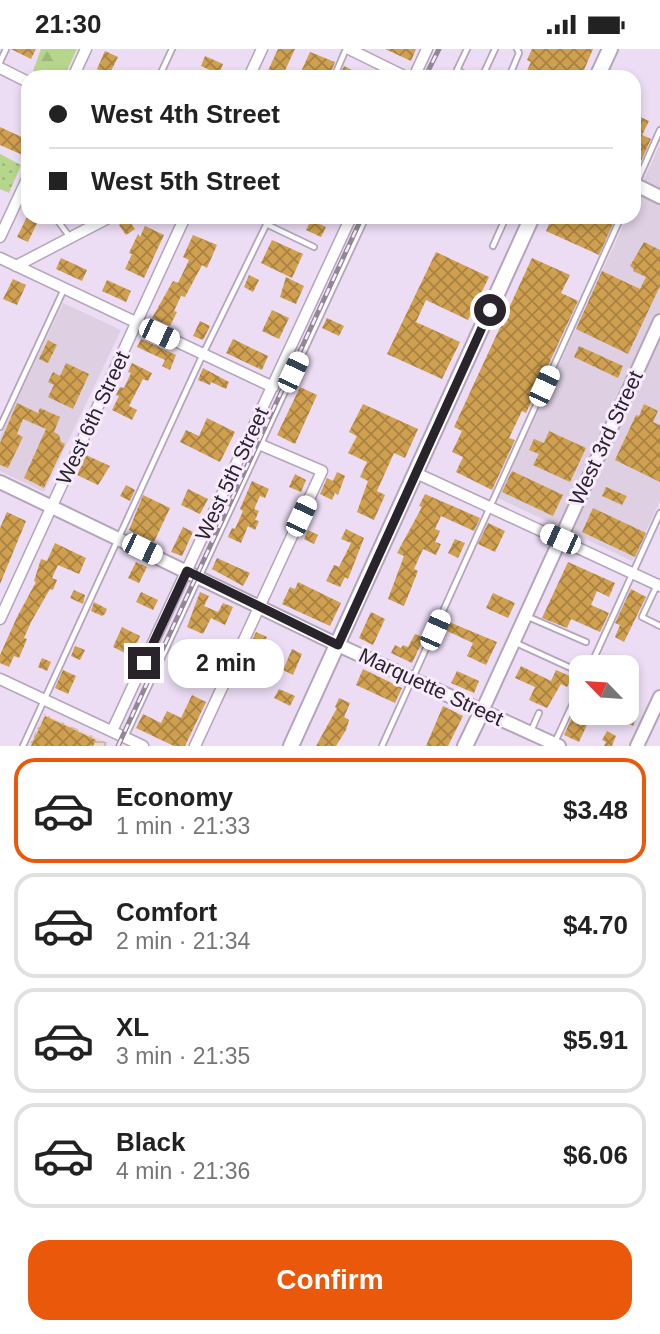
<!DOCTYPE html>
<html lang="en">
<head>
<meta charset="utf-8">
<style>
	:root { --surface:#fff; --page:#f2f2f2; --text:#222; --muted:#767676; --line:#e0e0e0; --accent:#ea580c }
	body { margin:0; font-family:Arial,sans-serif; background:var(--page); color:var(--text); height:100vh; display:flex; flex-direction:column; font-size:26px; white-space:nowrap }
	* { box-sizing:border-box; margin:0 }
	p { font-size:23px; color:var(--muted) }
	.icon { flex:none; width:38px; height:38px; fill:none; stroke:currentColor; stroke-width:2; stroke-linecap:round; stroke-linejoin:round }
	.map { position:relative; height:697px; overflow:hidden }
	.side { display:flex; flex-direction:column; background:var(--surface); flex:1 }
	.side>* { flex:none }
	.guide { position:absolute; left:21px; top:21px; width:620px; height:154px; border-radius:21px; box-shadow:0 4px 10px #0003; display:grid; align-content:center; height:154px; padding:0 28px; background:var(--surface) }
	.needle { width:46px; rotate:295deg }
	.tools { position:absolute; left:569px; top:606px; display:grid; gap:14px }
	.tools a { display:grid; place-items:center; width:70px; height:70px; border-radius:14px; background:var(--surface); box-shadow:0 4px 10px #0003; font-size:35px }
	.end { position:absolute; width:32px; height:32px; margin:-16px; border:9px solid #29232b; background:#fff; box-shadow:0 0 0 4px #fff }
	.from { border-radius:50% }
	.bubble { position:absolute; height:49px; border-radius:21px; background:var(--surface); box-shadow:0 4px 10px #0003; font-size:23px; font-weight:800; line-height:49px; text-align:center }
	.car { position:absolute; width:21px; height:42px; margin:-21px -10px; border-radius:9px; box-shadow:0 0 5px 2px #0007; background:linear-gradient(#fff 24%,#345 0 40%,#fff 0 76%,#345 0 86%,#fff 0) }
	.guide b { display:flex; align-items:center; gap:24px; height:66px; font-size:26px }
	.guide b+b { border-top:2px solid var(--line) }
	.guide i { width:18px; height:18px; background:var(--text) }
	ul { padding:12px 0 0; list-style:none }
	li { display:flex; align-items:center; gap:21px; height:105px; margin:0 14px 10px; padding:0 14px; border:4px solid var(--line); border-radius:21px }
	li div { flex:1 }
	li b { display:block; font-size:26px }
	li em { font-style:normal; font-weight:800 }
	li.selected { border-color:var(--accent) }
	li>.icon { width:63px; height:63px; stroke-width:1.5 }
	.primary-button { display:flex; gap:14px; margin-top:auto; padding:14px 28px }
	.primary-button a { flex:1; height:80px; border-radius:21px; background:var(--accent); color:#fff; font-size:28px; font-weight:800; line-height:80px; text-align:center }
	.status { display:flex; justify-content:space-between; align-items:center; height:49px; padding:0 35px; background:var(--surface); direction:ltr }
	.status svg { height:19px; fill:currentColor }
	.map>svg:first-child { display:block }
	.commercial { fill:#ded0e2 }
	.industrial { fill:url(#industrial-grid) }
	.forest { fill:url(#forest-firs) }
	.park { fill:url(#park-dots) }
	.building { fill:url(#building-cross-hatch) }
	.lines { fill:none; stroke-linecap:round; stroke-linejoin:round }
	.service-casing { stroke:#b4a5bb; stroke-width:8 }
	.minor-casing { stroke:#b4a5bb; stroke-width:13 }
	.tertiary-casing { stroke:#b4a5bb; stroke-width:16 }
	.secondary-casing { stroke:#b4a5bb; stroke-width:18 }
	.service { stroke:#fff; stroke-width:4.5 }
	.minor { stroke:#fff; stroke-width:10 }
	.tertiary { stroke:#fff; stroke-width:12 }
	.secondary { stroke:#fff; stroke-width:14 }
	.rail-casing { stroke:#928797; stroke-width:5 }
	.rail { stroke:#f8ebfe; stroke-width:2.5; stroke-dasharray:8; stroke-linecap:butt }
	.route { stroke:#29232b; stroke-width:9 }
	.labels { text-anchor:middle; stroke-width:6; stroke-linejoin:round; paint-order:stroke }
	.street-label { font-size:21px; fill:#29232b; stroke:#f8ebfe }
</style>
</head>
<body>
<div class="status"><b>21:30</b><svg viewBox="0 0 49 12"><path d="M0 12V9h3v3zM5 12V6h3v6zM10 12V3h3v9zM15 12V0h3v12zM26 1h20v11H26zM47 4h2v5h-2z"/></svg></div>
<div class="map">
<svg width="660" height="697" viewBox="0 0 660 697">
	<defs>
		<pattern id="industrial-grid" width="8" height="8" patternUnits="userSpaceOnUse" patternTransform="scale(1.75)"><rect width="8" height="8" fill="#ecd3cb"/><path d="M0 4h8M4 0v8" fill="none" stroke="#cab5ae"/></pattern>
		<pattern id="forest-firs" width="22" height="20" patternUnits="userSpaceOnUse" patternTransform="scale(1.75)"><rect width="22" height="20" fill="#b6d68b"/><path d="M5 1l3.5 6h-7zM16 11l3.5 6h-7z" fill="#9cb778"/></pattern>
		<pattern id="park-dots" width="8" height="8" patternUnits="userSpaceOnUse" patternTransform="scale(1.75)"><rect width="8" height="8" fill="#b6d68b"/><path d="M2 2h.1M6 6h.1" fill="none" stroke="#9cb778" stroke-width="1.8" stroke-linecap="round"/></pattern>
		<pattern id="building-cross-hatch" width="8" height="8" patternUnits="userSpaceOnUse" patternTransform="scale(1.75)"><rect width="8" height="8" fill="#cfa04f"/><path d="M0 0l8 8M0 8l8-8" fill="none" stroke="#a88242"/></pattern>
	</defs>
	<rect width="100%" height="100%" fill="#ecddf4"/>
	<path class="commercial" d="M660,95V452L632,512L498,449L627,168H634V153Z
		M63,254L121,281L44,443L0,422V387Z"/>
	<path class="industrial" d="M44,665L108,694L107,697H29Z"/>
	<path class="forest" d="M41,0H77L64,28H46L33,22Z"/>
	<path class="park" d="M0,105L21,116L9,144L0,140Z"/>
	<path class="building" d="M11,0H36L31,10Z
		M278,0H295L282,28H265Z
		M385,0H416L411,12Z
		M532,0H593L581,28H524L531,13L527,11Z
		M105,2L118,8L109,26L97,20Z
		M310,3L335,13L329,28H307L300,25Z
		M205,7L223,15L219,25L201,17Z
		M344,17L366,28H339Z
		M634,65L649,72L642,86L651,90L638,119L634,117Z
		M0,78L28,91V100L25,107L0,96Z
		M27,168H40L28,193L17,188Z
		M552,168H589L598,172L600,168H616L599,206L546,182Z
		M128,170L135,180L126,186L119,176Z
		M311,171L326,178L321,188L306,181Z
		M145,177L164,186L144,229L125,220L132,205L129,204L138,185L140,188Z
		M193,186L217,196L207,219L202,216L185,248L181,247L174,262L177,263L170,277L152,269L173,232L178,234L189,211L183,208Z
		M272,191L303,205L292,229L261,214Z
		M644,193L660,201V237L628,305L576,280L602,222L640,240L646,228L633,222L634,220L630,217Z
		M436,203L489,228L468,271L426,251L416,273L460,293L442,330L387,305Z
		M61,209L87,221L82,232L56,220Z
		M532,209L570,226L561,244L578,252L526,364L522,362L509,389L515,391L492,441L456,423L463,408L452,403L462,382L454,378Z
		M249,226L259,231L253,243L244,238Z
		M286,228L304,237L296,255L280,248Z
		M13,230L26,236L17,256L3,250Z
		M107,231L131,242L126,253L102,242Z
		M272,261L289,269L279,290L262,282Z
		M327,269L344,277L339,287L322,279Z
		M200,272L210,277L203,291L193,287Z
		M141,290L176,306L170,321L162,317L165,311L137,298Z
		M233,290L268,307L262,321L226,304Z
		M48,291L57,296L48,314L39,310Z
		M579,297L623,317L618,329L574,308Z
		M66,314L89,325L73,360L48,348L54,336L48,333L53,323L60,327Z
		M132,314L152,324L148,332L143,330L129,357L137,361L132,371L112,361L119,347L116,346L120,338L124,339L131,324L128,323Z
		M203,319L229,333L226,340L211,333L210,336L198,331Z
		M300,338L317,346L295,395L277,386Z
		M17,354L38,364L40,359L60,368L54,383L59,386L61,393L65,395L44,439L24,429L46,380L23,370L17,385L23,388L8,419L0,416V394Z
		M363,355L418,380L405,409L394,404L377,442L385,446L374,471L357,463L368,432L360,428L367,413L348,404L357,387L349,383Z
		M644,355L658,362L653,373L660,376V433L615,411L636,366L639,367Z
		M207,369L235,383L220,413L180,393L186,381L199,387Z
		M549,382L586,399L570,433L533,416L539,405L529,401L534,390L544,394Z
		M86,406L110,417L98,436L77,426Z
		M512,422L563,446L553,467L502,443Z
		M337,423L345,427L338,446L335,444L332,451L320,445L327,429L333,432Z
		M295,425L306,431L301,443L289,438Z
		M252,432L269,440L265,449L260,447L254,460L259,462L255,471L259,472L255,481L248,477L241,494L228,488L232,479L235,480L243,462L240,460Z
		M126,436L135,441L130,452L120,447Z
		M606,438L627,447L622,456L602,447Z
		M188,440L208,450L200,465L181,456Z
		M425,445L480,469L474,482L441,467L435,480L440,482L435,493L441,495L436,506L423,500L414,520L418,522L404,557L388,550L404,507L397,504L422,458L419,457Z
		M143,446L170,459L154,493L129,481Z
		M593,459L646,484L635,508L582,483Z
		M7,463L26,472L0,535V479Z
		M488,474L505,482L495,503L478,495Z
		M183,478L193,483L182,507L171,503Z
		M346,480L364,489L348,530L345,528L340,538L326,532L334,516L339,518L351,494L341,490Z
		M308,481L318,486L314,495L304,490Z
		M455,490L465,494L458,509L448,504Z
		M55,494L86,509L79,525L58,516L52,529L57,531L53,541L50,540L31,573L24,589L27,590L19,609L14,607L9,618L0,614V606L17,568L36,533L34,532L41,510L47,512Z
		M217,509L250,524L243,537L212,520Z
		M136,513L147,518L139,534L128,529Z
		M568,513L615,534L609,548L597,542L591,556L609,564L600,583L571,570L567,579L542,569Z
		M298,533L341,554L330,577L282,555L290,538L295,540Z
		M631,540L646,548L624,593L615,588L620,576L615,574Z
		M74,541L85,546L83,555L70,549Z
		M141,543L158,551L153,561L136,553Z
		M200,543L209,547L204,557L218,563L223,554L233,558L225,576L211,569L203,585L187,578Z
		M493,544L515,554L508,569L486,559Z
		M94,553L107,560L105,565L102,567L91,562Z
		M371,563L385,570L373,596L359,589Z
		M449,573L497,593L486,616L467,607L473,594L445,581Z
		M122,578L140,587L131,607L113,598Z
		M256,583L267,588L262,599L251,594Z
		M415,585L424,589L412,614L391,604L395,596L401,599L403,596L408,598Z
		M75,597L85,601L80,611L71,607Z
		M292,600L302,605L293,626L283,621Z
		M245,607L260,615L249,636L237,630Z
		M42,609L51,613L47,622L38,618Z
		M521,617L551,632L556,621L572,628L567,638L561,635L547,659L529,651L535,638L515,629Z
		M363,620L402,639L395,654L356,636Z
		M63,621L76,627L68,645L55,639Z
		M457,622L479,632L474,644L451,634Z
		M279,640L295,647L290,657L274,649Z
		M192,646L206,653L185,697H174L136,679L143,665L161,674L167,662L181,669Z
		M581,648V663H593L579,693L564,686Z
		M339,649L350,654L344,668L349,671L346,681L336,697H316L337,659L335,658Z
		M443,657L463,667L448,697H426Z
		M602,663H621L636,670L633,677Z
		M45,667L96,691L93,697H31Z
		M607,682L616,687L612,697H604L606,693L602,691Z"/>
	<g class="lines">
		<g class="service-casing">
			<path id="service" d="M467,0L457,21L470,28
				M0,13L6,0
				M159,28L172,0
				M334,28L346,0
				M482,28L495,0
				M509,28L519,4L517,0
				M637,133L660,81
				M55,168L69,187
				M266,175L314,198
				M493,197L506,168
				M0,378L64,240
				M657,536L642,568L660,577
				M526,567L586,593
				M514,593L573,620
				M590,618L660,464
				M531,682L539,664
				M125,688L366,168
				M555,693L581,637
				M23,697L203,305L270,168
				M382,697L621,168"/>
		</g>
		<g class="minor-casing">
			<path id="minor" d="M349,0L406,28
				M0,19L28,33
				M73,28L86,0
				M249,28L262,0
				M414,28L427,0
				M0,188L28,128
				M0,209L273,338
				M16,217L110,168
				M416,424L660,537
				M0,570L185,168
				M0,630L143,697
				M112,682L351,168
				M195,697L322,422L261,396"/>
		</g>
		<g class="tertiary-casing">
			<path id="tertiary" d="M634,135L660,148
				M0,433L338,596L559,697
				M482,662L660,272
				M637,697L660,648"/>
		</g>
		<g class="secondary-casing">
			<path id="secondary" d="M597,28L610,0
				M291,697L532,168
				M465,697L482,662"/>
		</g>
		<use href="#service" class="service"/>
		<use href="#minor" class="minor"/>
		<use href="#tertiary" class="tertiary"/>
		<use href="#secondary" class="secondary"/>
		<g class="rail-casing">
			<path id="rail" d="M425,28L439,0
				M118,697L362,168"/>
		</g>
		<use href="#rail" class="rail"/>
	</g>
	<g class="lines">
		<path class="route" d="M144,614L187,522L338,596L490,261"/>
	</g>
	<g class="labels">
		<g class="street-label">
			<text transform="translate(93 369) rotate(-65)" y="7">West 6th Street</text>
			<text transform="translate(606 389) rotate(-65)" y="7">West 3rd Street</text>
			<text transform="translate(232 425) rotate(-65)" y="7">West 5th Street</text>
			<text transform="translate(431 638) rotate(25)" y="7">Marquette Street</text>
		</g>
	</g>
</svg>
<div class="tools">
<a><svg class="needle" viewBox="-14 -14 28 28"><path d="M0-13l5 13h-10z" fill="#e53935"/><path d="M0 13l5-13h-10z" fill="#767676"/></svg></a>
</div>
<i class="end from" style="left:490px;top:261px"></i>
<i class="end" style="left:144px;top:614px"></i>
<div class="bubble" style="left:168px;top:590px;width:116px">2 min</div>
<i class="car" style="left:159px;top:285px;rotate:115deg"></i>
<i class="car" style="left:293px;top:323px;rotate:25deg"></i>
<i class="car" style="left:544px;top:337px;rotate:25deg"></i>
<i class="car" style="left:301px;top:467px;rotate:25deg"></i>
<i class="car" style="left:560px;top:490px;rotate:294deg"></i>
<i class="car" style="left:142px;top:500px;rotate:116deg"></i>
<i class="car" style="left:435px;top:581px;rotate:24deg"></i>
<div class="guide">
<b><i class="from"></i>West 4th Street</b>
<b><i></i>West 5th Street</b>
</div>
</div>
<section class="side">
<ul>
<li class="selected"><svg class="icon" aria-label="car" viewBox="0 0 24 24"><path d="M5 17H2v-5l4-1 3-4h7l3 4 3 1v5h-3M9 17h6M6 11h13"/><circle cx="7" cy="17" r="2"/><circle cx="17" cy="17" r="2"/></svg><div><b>Economy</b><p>1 min · 21:33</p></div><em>$3.48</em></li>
<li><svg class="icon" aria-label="car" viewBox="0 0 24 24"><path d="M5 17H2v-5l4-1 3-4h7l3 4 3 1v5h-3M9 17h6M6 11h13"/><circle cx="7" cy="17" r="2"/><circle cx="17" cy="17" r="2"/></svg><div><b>Comfort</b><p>2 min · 21:34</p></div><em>$4.70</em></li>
<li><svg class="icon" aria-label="car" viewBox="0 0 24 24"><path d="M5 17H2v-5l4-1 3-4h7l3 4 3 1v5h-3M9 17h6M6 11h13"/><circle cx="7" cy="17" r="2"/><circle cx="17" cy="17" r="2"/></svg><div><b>XL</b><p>3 min · 21:35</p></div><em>$5.91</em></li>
<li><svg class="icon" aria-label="car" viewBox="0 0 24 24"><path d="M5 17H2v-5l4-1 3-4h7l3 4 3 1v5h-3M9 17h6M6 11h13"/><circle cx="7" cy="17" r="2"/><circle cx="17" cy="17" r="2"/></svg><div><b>Black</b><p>4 min · 21:36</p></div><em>$6.06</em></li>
</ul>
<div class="primary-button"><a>Confirm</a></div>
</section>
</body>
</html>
